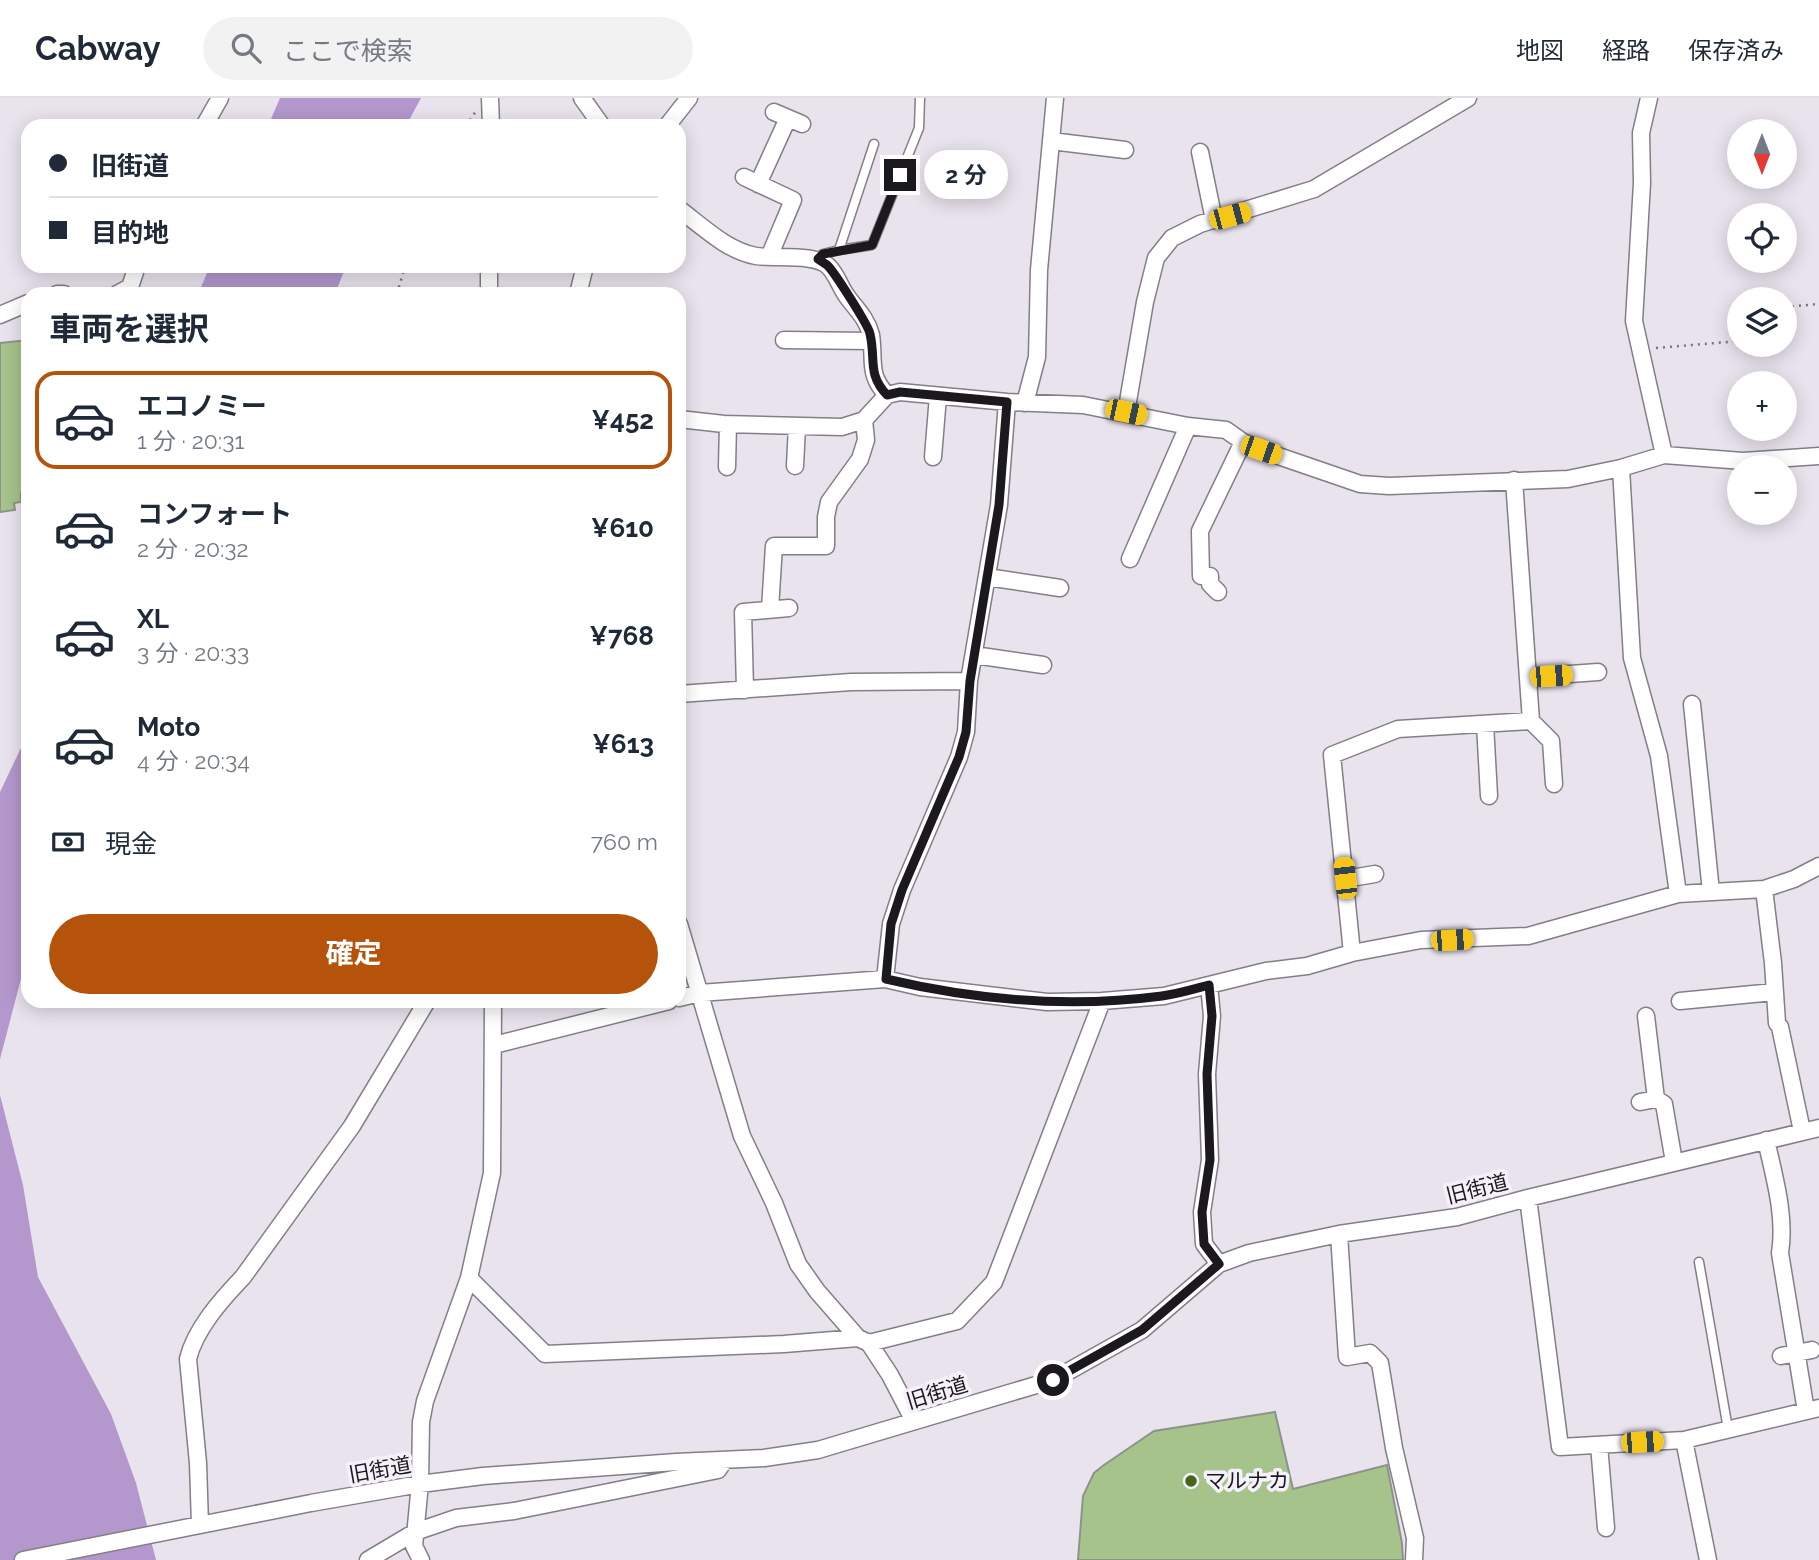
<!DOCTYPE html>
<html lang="ja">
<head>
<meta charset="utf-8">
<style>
	:root { --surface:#fff; --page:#f2f2f3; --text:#1f2937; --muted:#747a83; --line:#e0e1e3; --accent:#b45309 }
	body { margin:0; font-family:Raleway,"Noto Sans JP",sans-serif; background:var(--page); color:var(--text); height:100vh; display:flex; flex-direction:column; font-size:26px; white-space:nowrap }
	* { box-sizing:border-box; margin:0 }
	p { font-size:23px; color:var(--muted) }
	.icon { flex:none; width:38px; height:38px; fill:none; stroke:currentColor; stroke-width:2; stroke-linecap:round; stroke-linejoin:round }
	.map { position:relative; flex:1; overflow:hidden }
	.panel { position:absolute; left:21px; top:189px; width:665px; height:721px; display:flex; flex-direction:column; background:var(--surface); border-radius:21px; box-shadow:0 4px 18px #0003 }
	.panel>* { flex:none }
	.top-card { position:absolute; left:21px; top:21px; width:665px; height:154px; border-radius:21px; box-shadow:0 4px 18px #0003; display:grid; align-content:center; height:154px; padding:0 28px; background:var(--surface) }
	.needle { width:46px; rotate:180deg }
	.controls { position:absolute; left:1727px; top:21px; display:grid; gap:14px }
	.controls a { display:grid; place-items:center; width:70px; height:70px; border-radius:50%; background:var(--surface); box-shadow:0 4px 18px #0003; font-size:35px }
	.end { position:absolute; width:32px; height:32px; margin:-16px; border:9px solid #1b191d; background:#fff; box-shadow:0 0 0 4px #fff }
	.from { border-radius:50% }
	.bubble { position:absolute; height:49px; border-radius:24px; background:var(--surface); box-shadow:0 4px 18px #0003; font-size:23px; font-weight:700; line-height:49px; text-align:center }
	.car { position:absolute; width:21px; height:42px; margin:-21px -10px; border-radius:9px; box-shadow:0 0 5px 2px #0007; background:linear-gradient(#f5c518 24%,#345 0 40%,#f5c518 0 76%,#345 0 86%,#f5c518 0) }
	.top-card b { display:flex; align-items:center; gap:24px; height:66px; font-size:26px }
	.top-card b+b { border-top:2px solid var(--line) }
	.top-card i { width:18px; height:18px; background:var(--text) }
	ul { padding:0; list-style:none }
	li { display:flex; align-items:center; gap:21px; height:98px; margin:0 14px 10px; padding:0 14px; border:4px solid transparent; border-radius:21px }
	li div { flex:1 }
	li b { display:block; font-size:26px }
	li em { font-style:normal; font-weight:700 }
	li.selected { border-color:var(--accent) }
	li>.icon { width:63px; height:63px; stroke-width:1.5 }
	h2 { padding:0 28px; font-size:32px; line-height:84px }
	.pay { display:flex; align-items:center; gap:18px; height:77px; padding:0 28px; font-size:26px }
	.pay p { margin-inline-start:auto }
	.button { display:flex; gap:14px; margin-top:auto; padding:14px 28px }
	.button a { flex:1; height:80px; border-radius:42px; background:var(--accent); color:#fff; font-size:28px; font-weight:700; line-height:80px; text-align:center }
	header { display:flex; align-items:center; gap:42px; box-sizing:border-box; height:98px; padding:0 35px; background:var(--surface); border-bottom:2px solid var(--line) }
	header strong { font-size:33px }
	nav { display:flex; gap:38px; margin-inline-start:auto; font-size:24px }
	.search { width:490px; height:63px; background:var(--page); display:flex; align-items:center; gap:18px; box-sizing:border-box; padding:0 24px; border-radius:38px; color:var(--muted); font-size:26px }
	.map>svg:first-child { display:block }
	.water { fill:#b497cd }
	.building { fill:#a6c38b; stroke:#8e9389; stroke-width:2 }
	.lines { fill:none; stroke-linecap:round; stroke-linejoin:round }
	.lane-casing { stroke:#837e88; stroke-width:11 }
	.street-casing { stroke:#837e88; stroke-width:19 }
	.path { stroke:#79757c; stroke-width:2.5; stroke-dasharray:2 5; stroke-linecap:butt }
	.lane { stroke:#fff; stroke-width:8 }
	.street { stroke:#fff; stroke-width:16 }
	.route { stroke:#1b191d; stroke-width:9 }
	.poi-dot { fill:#45661c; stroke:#f6f0fb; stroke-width:2.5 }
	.labels { text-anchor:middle; stroke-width:7; stroke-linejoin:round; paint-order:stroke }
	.street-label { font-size:21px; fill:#1b191d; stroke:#f6f0fb }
	.poi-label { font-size:21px; fill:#1b191d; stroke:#f6f0fb; text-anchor:start }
</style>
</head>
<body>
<header>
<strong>Cabway</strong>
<div class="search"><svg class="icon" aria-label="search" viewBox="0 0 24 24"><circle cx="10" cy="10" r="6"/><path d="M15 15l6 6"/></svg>ここで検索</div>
<nav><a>地図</a><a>経路</a><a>保存済み</a></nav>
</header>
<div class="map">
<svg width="1819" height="1462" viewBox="0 0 1819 1462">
	<rect width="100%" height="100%" fill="#e9e3ee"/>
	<path class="water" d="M280,0H421L406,28H268Z
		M210,168H346L335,196H198Z
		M28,635V854L0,961V694Z
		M0,997L23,1087L38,1179L111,1316L136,1385L156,1462H0Z"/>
	<path class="building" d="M28,242V281H25L28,310V387L25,388L26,395H21V404L14,405L15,412L0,414V245Z
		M1275,1314L1293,1391L1387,1367L1402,1445L1403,1462H1078L1083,1398L1094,1375L1104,1367L1154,1333Z"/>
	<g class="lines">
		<g class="lane-casing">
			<path id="lane" d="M839,152L872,147L919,30L920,0
				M818,161L823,156L839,152L874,46
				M1699,1164L1728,1331"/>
		</g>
		<g class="street-casing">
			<path id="street" d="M490,0L491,28
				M582,0L602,28
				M1649,0L1641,35L1642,85L1634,223L1664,357
				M774,14L802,26
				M204,28L220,0
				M667,28L689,0
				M1051,43L1125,52
				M1200,54L1214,122
				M744,79L793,102L769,159
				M758,86L788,20
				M679,111C702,128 727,153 756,158C775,161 817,155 829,169C836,176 840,188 846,197C855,210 867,220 871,237C875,262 867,276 887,297
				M489,168V196
				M57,196H64
				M117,196L130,189L137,168
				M578,196L585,168
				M0,217L28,205
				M784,242L871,243
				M1025,305L1037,259L1039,172L1055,0
				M1126,315L1145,204L1156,160L1172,140L1200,126L1314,91L1468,0
				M679,321L724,326L842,329L864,322L887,297L900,294L1007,304L1083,307L1188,328L1226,332L1243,344L1261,352L1360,386L1389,388L1568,381L1621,370L1664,357L1743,363L1819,358
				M933,359L938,298
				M795,368L797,328
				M727,369L728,326
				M1621,370L1632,560L1659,658L1678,796
				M1130,461L1188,328
				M987,479L1060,490
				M1218,494L1210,486V478H1201L1200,433L1243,344
				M770,511L774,448H826V419L829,404L860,361L866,342L864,322
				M974,557L1043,567
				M1528,579L1598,574
				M745,592L743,514L789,510
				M679,596L851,584L969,583
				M1692,606L1711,794
				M1531,623L1551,643L1554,686
				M1485,626L1489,698
				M1345,781L1375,776
				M1764,791L1773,865L1777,925L1780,929L1802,1033
				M679,826L742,1038L774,1105L798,1166L817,1193L858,1240L869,1245L890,1277L914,1323
				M1352,855L1332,657L1398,631L1531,623L1514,382
				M885,881L891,826L902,792L959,659L966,634L969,583L999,407L1007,304
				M1209,887L1212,918L1207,976L1210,1062L1202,1114L1204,1146L1219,1166
				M679,900L700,895L885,881L920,889L1047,904L1102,903L1164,898L1266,873L1307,868L1352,855L1421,842L1528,838L1678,796L1764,791L1794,781L1819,768
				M1680,903L1774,894
				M1646,918L1656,1001
				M494,947L669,903
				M1640,1004L1656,1001L1664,1006L1674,1064
				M1766,1042C1774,1078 1786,1118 1780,1155L1806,1313
				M1528,1100L1560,1349L1684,1342L1708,1462
				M1339,1136L1347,1259L1370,1255L1380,1265L1394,1350L1415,1440L1414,1462
				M469,1180L545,1256L784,1246L858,1240
				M869,1245L957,1223L994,1184L1102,903
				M1781,1258L1812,1252
				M1684,1342L1819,1310
				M1599,1347L1606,1430
				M200,1427L198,1365L188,1261C195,1231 222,1201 243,1179L352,1028L427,903
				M23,1462L311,1405L420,1386L483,1378L676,1364L764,1360L818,1352L1053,1282L1142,1232L1219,1166L1249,1155L1339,1136L1457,1119L1528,1100L1819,1030
				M368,1462L415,1434L456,1420L514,1413L718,1372L724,1363
				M421,1462L414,1448L420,1386L421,1324L425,1303L469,1180L492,1075L493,903"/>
		</g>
		<path class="path" d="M466,28L476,13
			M397,196L405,168
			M1785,209L1819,206
			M1656,250L1740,243"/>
		<use href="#lane" class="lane"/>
		<use href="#street" class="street"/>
	</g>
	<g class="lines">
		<path class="route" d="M900,77L872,147L823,156L818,161C821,163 824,165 827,167C833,172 869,228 870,236C876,261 867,276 887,297L900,294L1007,304L999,407L970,583L966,634L959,659L902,792L891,826L886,881C975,902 1071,910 1162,898C1178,896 1194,891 1209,887L1212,918L1207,976L1210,1062L1202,1114L1204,1146L1219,1166L1142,1232L1053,1282"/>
	</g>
	<circle class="poi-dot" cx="1191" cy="1383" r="7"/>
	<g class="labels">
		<g class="street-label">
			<text transform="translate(1477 1091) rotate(-14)" y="7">旧街道</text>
			<text transform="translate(937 1295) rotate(-17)" y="7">旧街道</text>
			<text transform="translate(380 1372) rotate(-10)" y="7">旧街道</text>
		</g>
		<g class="poi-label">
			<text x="1205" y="1390">マルナカ</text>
		</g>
	</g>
</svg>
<div class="controls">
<a><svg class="needle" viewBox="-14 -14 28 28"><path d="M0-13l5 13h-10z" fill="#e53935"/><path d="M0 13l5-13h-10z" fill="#747a83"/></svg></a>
<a><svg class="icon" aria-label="locate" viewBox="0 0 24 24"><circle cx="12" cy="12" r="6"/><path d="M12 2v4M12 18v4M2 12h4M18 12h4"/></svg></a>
<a><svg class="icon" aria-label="layers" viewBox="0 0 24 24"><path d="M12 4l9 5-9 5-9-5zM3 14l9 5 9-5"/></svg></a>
<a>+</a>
<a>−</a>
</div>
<i class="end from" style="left:1053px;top:1282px"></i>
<i class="end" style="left:900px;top:77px"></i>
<div class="bubble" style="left:924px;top:52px;width:84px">2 分</div>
<i class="car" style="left:1230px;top:118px;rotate:75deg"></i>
<i class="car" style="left:1126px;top:314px;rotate:102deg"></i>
<i class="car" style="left:1261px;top:352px;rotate:109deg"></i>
<i class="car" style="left:1551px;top:578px;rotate:86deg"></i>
<i class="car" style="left:1345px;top:780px;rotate:354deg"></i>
<i class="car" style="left:1452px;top:842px;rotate:87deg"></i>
<i class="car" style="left:1642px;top:1344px;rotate:87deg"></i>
<div class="top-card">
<b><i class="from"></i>旧街道</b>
<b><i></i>目的地</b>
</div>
<section class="panel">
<h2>車両を選択</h2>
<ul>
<li class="selected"><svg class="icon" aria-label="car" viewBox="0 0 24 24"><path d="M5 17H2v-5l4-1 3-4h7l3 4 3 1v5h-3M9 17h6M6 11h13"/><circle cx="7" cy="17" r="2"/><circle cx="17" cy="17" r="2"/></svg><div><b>エコノミー</b><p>1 分 · 20:31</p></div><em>¥452</em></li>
<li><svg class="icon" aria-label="car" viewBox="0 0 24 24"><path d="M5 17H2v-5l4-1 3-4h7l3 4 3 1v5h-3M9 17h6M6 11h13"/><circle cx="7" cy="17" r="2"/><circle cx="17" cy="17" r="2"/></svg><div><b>コンフォート</b><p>2 分 · 20:32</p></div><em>¥610</em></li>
<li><svg class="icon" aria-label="car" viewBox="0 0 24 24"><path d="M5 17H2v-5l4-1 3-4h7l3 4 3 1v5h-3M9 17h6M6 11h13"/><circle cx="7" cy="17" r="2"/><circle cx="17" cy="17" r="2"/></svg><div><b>XL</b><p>3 分 · 20:33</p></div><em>¥768</em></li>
<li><svg class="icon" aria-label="car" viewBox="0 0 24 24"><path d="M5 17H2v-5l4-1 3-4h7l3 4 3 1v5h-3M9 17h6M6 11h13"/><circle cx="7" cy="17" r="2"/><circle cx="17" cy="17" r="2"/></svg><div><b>Moto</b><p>4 分 · 20:34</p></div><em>¥613</em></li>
</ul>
<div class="pay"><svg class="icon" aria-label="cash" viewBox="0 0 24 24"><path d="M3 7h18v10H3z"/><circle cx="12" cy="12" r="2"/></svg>現金<p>760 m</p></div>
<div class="button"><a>確定</a></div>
</section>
</div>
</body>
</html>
